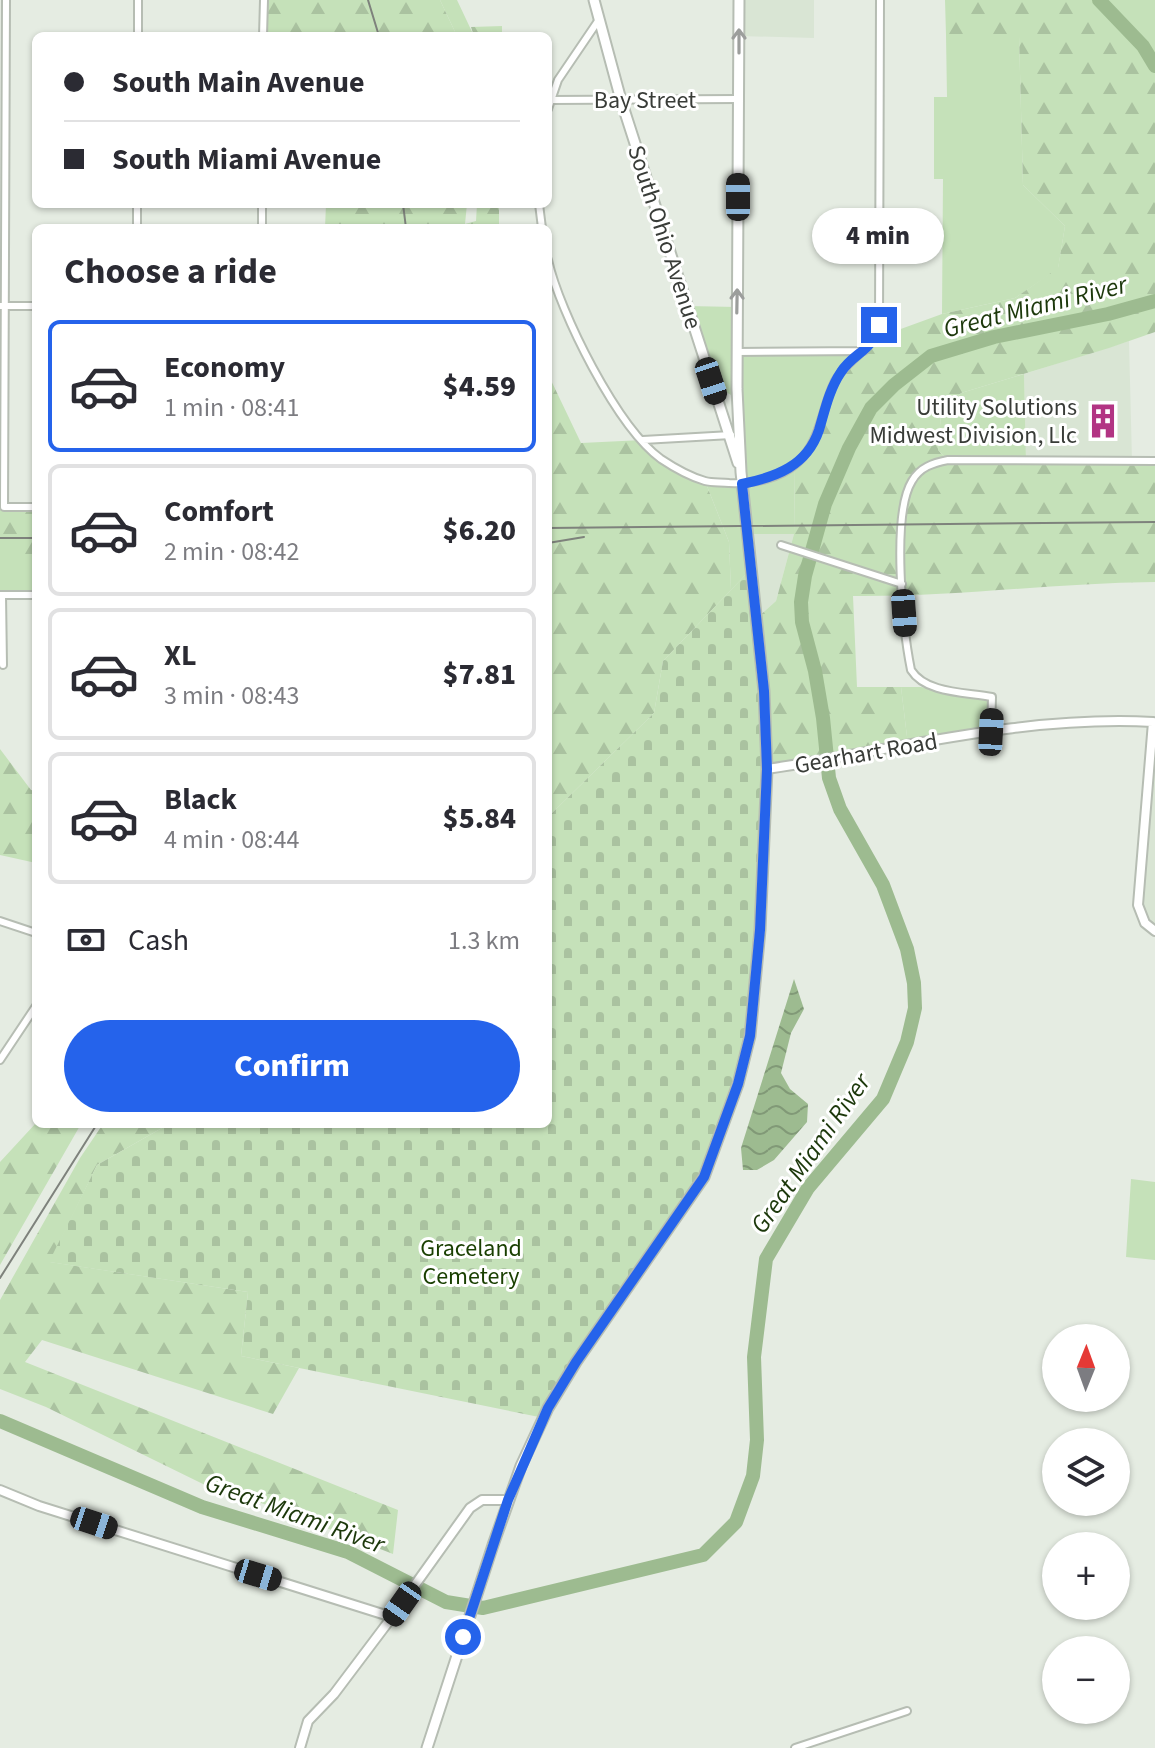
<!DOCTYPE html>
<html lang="en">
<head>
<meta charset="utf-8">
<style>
	:root { --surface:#fff; --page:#f7f7f7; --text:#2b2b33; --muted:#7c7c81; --line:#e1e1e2; --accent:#2563eb }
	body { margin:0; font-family:"Source Sans 3",sans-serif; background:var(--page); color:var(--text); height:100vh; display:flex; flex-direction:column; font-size:30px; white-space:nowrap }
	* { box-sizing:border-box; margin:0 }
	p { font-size:26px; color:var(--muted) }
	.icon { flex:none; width:44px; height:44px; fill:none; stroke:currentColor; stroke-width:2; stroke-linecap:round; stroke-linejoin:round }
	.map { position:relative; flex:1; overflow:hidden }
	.sheet { position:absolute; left:32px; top:224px; width:520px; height:904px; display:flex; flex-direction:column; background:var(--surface); border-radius:12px; box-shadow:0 2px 6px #0004 }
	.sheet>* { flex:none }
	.guide { position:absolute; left:32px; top:32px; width:520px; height:176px; border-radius:12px; box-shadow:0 2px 6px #0004; display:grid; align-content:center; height:176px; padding:0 32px; background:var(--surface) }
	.needle { width:52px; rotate:1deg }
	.tools { position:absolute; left:1042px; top:1324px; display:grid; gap:16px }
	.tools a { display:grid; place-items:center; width:88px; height:88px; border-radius:50%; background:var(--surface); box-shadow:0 2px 6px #0004; font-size:40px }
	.end { position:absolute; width:36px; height:36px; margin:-18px; border:10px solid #2563eb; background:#fff; box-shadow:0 0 0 4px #fff }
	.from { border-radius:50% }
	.bubble { position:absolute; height:56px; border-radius:28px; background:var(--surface); box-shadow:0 2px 6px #0004; font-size:26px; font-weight:800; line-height:56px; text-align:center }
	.car { position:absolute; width:24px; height:48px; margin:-24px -12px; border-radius:10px; box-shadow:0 0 6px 2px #0007; background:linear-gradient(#222 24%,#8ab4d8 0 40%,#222 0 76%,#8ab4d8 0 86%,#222 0) }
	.guide b { display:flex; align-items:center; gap:28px; height:76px; font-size:30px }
	.guide b+b { border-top:2px solid var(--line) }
	.guide i { width:20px; height:20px; background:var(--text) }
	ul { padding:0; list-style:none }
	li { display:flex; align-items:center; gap:24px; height:132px; margin:0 16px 12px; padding:0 16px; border:4px solid var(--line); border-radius:12px }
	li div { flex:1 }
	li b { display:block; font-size:30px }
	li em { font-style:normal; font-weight:800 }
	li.selected { border-color:var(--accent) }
	li>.icon { width:72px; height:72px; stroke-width:1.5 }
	h2 { padding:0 32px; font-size:36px; line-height:96px }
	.pay { display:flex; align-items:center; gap:20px; height:88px; padding:0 32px; font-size:30px }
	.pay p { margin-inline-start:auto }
	.primary-button { display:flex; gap:16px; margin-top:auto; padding:16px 32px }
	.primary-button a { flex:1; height:92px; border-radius:48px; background:var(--accent); color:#fff; font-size:32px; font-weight:800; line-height:92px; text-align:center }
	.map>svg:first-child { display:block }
	.built { fill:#d9e5d4 }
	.green { fill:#c5e1b9 }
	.forest { fill:url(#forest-firs) }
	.cemetery { fill:url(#cemetery-stones) }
	.water { fill:url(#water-waves) }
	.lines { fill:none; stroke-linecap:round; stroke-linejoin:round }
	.river { stroke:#9dbb90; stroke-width:14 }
	.minor-casing { stroke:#b6bdb3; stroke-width:10 }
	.tertiary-casing { stroke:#b6bdb3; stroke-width:12 }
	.secondary-casing { stroke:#b6bdb3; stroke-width:13 }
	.minor { stroke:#fff; stroke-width:6 }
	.tertiary { stroke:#fff; stroke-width:8 }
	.secondary { stroke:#fff; stroke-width:9 }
	.rail { stroke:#7e827c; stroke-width:2 }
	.oneway { stroke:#9c9e9c }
	.route { stroke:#2563eb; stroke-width:10 }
	.labels { text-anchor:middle; stroke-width:6; stroke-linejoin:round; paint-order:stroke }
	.street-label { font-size:24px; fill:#393c38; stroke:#fff }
	.poi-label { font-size:24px; fill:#393c38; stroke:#fff; text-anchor:end }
	.park-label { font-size:24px; fill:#193f00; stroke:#fff }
	.water-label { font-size:26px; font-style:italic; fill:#1c380b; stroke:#fff }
</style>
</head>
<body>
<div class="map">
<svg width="1155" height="1748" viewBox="0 0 1155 1748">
	<defs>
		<pattern id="forest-firs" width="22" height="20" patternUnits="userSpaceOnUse" patternTransform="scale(2)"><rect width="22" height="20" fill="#c5e1b9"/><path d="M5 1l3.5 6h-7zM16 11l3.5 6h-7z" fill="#aac2a0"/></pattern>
		<pattern id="cemetery-stones" width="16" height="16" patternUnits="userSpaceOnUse" patternTransform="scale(2)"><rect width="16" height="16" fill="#c5e1b9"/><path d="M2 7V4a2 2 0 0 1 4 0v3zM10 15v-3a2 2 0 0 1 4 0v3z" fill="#aac2a0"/></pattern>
		<pattern id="water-waves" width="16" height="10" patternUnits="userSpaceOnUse" patternTransform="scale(2)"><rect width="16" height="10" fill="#9dbb90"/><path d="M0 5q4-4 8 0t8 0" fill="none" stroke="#819977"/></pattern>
	</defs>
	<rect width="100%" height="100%" fill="#e5ece2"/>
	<path class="built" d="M739,0H814V38L739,36Z
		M1129,341L1132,461H1026L1024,374Z
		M748,534H794L776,601L757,618Z
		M1155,722V931L1138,905Z"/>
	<path class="green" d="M440,0H457L474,36H457Z
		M1099,0H1155V66L1143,46Z
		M946,35H1019L1023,185L1065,226L1058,269L1015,298L942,314L943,179H934V97H947Z
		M687,306L737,307L736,351H864L817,434L795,465L794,534H748L751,569L731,590L729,542L705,481L741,484L736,390L731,395L719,388L711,361L700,347Z
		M1024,374L1026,461L948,460L938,450L941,414L961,393Z
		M0,558H36V595H0Z
		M901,687H921L991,701V732L908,745Z
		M1131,1179L1155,1182V1260L1126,1257Z"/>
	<path class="forest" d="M264,0H440L457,36H263Z
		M945,0H1099L1143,46L1155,66V332L1109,348L961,393L941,414L938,450L948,460L1155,461V582C1054,583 954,597 853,596L857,687H901L908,745L767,769L757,618L776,601L794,534L795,465L807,453L835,380L876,338L942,314L1015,298L1058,268L1065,226L1023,185L1019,36L946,35Z
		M502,26V36H474L471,27Z
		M326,204H467L465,224L476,221L477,204H499V228H325Z
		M548,374L581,443L643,440L660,458L705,481L729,542L731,590L663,661L654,713L548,817Z
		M0,507H36V558H0Z
		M0,749L31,790L36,791V863L0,855Z
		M36,1123L81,1124L0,1265V1162Z
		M103,1124H169L97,1165L50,1262L248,1292L241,1356L299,1368L273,1414L42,1340L25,1362L398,1510L393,1554L270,1506L205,1485L46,1407L0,1389V1300L80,1158Z"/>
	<path class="cemetery" d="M751,569L767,769L750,1036L704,1177L544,1418L241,1356L248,1292L49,1262L97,1165L169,1124H548V817L654,713L663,661Z"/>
	<path class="water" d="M794,979L804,1009L791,1033L781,1073L790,1089L808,1104L807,1122L774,1160L757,1170H743L741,1148Z"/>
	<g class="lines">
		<path class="river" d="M1099,0L1143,46L1155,66
			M0,1421L202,1507L348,1552L446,1602L483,1608L703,1555L736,1522L753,1476L757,1440L754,1357L766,1259L808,1188L883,1099L907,1042L915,1008L914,983L907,949L883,885L840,809L829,778L823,718L815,671L802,622L801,602L805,576L825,504L849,448L871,408L894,385L931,356L994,337L1108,314L1155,301"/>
		<g class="minor-casing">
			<path id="minor" d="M138,36V0
				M263,36L264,0
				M550,100L739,99
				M548,109L558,80L598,21
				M539,204L542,228
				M137,228V204
				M262,228V204
				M548,260C560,313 617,427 661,459C673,467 691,477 705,481C712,483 721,482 729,483C752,484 779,479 797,463C821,442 821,409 835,381C847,359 872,351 879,325L880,0
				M0,306H36
				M736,352L864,351
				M643,440L731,435
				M4,507L6,0
				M4,507H36
				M781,545L902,584
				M0,595H36
				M2,595L3,665
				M991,732L992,697C967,692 926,694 911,670C903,630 891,515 912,481C920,467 933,463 948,460L1155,461
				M0,921L36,933
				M0,1060L36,1006
				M795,1748L907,1711"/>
		</g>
		<g class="tertiary-casing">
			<path id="tertiary" d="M767,769C895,750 1023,715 1153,722L1138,905L1145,923L1155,931
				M0,1490L39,1506L392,1617
				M300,1748L308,1721L334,1694L392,1617L470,1508L482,1500H508"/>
		</g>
		<g class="secondary-casing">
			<path id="secondary" d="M594,0L621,100L738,463
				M427,1748L493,1545L521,1466L548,1408L576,1362L704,1177L738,1084L750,1036L760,930L767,769L764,691L741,472L737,389L739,0"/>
		</g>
		<use href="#minor" class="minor"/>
		<use href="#tertiary" class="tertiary"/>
		<use href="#secondary" class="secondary"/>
		<path class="rail" d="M368,0L379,36
			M403,204L406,228
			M548,528L1155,522
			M0,538H36
			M548,543L584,537
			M0,1278L97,1124"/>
	</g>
	<defs><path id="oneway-shaft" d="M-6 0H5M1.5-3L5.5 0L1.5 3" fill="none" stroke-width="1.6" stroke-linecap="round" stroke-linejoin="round" transform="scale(2)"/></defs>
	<g class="oneway">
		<use href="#oneway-shaft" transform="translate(739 41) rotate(-90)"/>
		<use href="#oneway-shaft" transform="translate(737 301) rotate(-89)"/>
	</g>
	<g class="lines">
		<path class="route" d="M463,1637L508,1500L548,1408L576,1362L704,1177L738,1084L750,1036L760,930L767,769L764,691L742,484C776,477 807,466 819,430C825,410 829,390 841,372C853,353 873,351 879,325"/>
	</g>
	<defs>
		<g id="building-bare" transform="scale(2.76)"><path d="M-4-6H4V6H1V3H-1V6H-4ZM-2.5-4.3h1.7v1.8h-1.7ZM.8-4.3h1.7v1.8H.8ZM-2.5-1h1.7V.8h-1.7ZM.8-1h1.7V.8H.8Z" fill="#b23483" stroke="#fff" stroke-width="2.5" paint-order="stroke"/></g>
	</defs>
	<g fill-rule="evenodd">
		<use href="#building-bare" x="1103" y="421"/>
	</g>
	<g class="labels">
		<g class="street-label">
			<text x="645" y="108">Bay Street</text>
			<text transform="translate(665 237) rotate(72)" y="8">South Ohio Avenue</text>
			<text transform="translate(866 753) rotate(-10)" y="8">Gearhart Road</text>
		</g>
		<g class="poi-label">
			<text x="1077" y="415">Utility Solutions<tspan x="1077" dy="28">Midwest Division, Llc</tspan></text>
		</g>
		<g class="park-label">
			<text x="471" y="1256">Graceland<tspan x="471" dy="28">Cemetery</tspan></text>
		</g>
		<g class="water-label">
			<text transform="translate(1035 306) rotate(-14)" y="9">Great Miami River</text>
			<text transform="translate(810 1153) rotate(-55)" y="9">Great Miami River</text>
			<text transform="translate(295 1513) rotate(20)" y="9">Great Miami River</text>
		</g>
	</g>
</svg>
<div class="tools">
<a><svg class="needle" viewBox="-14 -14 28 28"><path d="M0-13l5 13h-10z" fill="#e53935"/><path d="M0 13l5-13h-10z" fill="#7c7c81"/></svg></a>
<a><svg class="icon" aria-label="layers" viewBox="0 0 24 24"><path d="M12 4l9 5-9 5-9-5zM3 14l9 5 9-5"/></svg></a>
<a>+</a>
<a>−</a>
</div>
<i class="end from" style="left:463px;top:1637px"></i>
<i class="end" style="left:879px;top:325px"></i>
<div class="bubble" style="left:812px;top:208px;width:132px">4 min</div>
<i class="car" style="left:738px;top:197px;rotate:0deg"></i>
<i class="car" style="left:711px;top:381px;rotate:162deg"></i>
<i class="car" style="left:904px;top:613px;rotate:176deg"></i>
<i class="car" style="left:991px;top:732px;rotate:3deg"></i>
<i class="car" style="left:94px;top:1523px;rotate:108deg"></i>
<i class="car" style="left:258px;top:1575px;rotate:107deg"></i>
<i class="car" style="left:402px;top:1604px;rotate:215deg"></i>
<div class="guide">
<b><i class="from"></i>South Main Avenue</b>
<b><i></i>South Miami Avenue</b>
</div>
<section class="sheet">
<h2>Choose a ride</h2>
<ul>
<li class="selected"><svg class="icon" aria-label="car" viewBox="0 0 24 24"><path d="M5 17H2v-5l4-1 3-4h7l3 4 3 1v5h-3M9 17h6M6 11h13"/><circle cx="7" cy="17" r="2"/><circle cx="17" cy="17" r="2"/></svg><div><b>Economy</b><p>1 min · 08:41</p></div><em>$4.59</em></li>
<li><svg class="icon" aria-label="car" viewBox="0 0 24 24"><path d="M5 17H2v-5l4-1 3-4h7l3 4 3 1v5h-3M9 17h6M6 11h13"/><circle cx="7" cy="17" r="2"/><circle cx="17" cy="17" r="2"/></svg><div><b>Comfort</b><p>2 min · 08:42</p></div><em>$6.20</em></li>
<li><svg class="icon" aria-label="car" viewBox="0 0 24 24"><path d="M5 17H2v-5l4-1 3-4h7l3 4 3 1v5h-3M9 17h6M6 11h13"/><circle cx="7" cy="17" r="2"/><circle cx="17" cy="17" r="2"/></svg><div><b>XL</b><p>3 min · 08:43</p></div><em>$7.81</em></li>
<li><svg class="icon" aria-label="car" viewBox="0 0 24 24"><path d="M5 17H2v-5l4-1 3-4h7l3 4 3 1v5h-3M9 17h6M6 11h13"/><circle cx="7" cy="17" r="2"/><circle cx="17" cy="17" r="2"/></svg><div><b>Black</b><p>4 min · 08:44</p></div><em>$5.84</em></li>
</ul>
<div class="pay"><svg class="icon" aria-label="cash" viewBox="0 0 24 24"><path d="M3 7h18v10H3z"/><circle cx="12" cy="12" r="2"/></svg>Cash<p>1.3 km</p></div>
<div class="primary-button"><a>Confirm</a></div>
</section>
</div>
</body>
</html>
